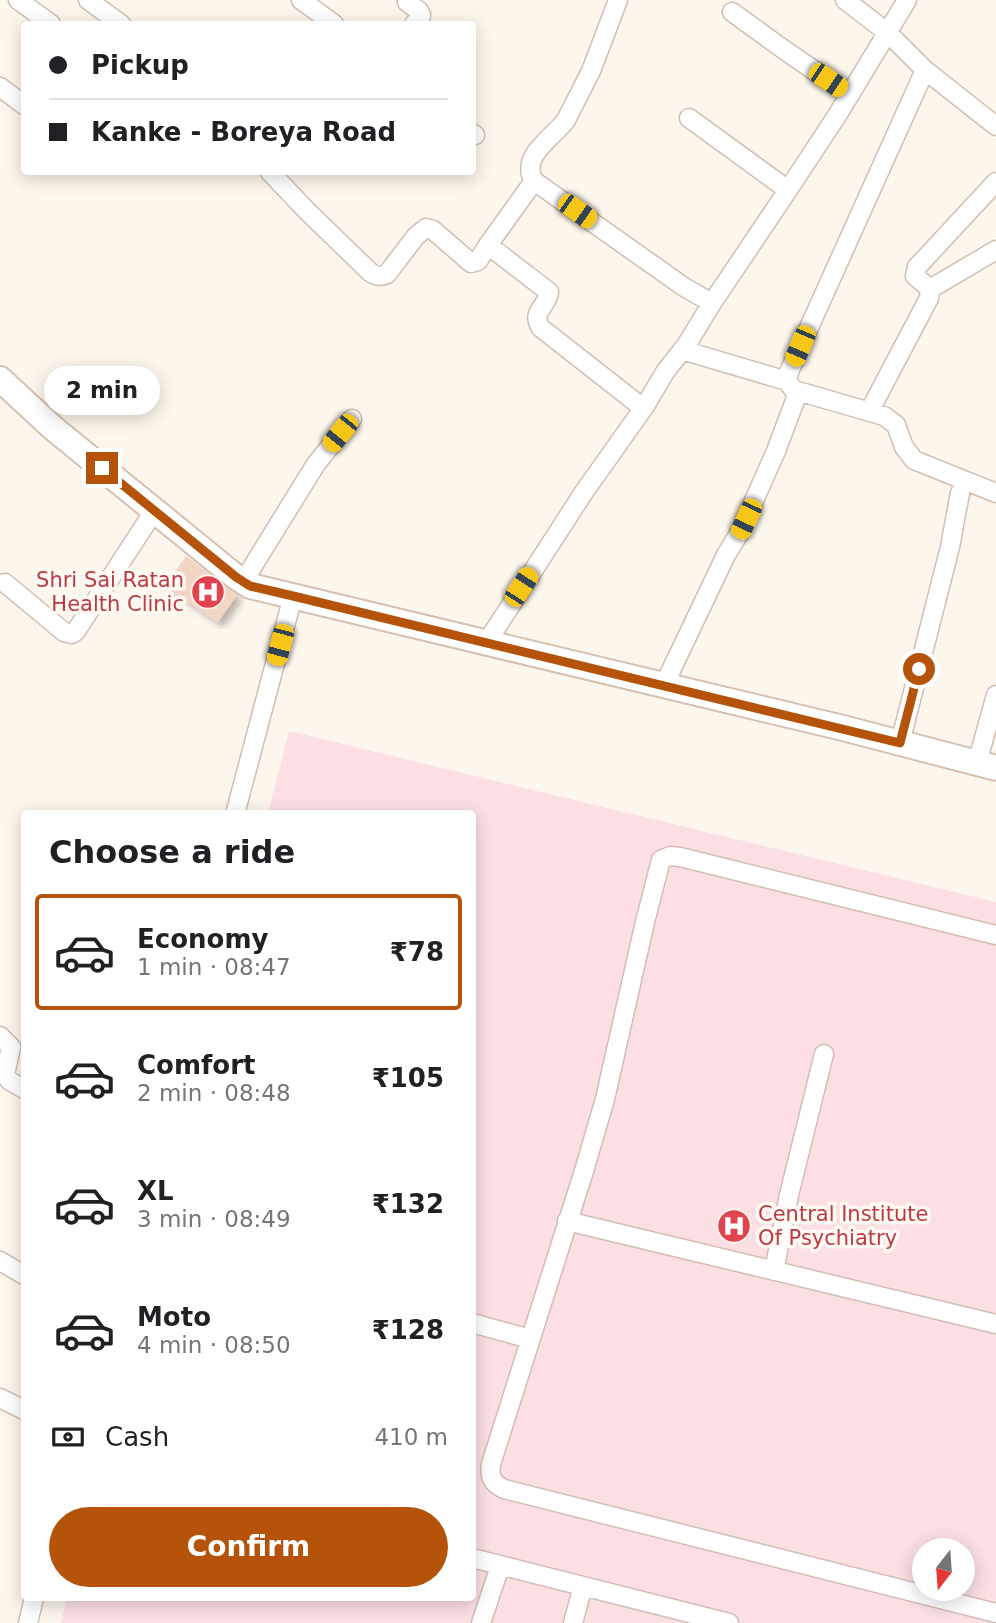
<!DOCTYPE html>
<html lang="en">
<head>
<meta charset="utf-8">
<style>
	:root { --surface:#fff; --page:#f6f6f6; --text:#202124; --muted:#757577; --line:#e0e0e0; --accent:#b45309 }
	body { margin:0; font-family:"DejaVu Sans",sans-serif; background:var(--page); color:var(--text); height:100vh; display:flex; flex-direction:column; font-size:26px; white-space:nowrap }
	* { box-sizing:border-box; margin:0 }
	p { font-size:23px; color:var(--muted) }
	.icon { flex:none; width:38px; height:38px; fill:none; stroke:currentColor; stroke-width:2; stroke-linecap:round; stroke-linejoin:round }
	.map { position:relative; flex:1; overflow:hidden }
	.sheet { position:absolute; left:21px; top:810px; width:455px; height:791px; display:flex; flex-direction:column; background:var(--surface); border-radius:7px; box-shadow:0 4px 18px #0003 }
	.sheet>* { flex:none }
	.banner { position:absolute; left:21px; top:21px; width:455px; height:154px; border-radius:7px; box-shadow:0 4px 18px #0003; display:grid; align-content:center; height:154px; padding:0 28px; background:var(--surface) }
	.needle { width:46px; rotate:197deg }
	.controls { position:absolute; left:912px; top:1538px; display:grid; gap:14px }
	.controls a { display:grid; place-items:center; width:63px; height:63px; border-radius:50%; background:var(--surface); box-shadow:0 4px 18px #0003; font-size:35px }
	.end { position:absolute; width:32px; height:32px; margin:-16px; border:9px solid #b45309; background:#fff; box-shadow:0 0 0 4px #fff }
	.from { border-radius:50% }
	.bubble { position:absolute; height:49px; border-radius:24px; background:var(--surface); box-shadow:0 4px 18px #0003; font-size:23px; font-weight:800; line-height:49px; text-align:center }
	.car { position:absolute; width:21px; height:42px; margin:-21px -10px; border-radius:9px; box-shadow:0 0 5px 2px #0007; background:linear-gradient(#f5c518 24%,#345 0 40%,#f5c518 0 76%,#345 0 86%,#f5c518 0) }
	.banner b { display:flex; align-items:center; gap:24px; height:66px; font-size:26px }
	.banner b+b { border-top:2px solid var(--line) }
	.banner i { width:18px; height:18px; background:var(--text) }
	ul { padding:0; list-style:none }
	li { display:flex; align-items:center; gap:21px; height:116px; margin:0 14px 10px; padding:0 14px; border:4px solid transparent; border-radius:7px }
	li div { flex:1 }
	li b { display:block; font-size:26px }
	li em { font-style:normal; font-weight:800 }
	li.active { border-color:var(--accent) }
	li>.icon { width:63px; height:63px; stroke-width:1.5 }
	h2 { padding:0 28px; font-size:32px; line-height:84px }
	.pay { display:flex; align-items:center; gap:18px; height:77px; padding:0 28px; font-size:26px }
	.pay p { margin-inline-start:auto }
	.action { display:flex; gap:14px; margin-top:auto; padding:14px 28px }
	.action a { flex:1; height:80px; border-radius:42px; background:var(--accent); color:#fff; font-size:28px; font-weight:800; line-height:80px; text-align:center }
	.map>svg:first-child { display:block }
	.medical { fill:#fbdfe3; fill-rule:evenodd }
	.building { fill:#f3d5c3; filter:url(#shadow) }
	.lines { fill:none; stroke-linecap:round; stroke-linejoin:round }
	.street-casing { stroke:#d1beb0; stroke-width:21 }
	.secondary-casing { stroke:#d6c0b0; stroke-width:28 }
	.street { stroke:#fff; stroke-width:18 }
	.secondary { stroke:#fff; stroke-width:24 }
	.route { stroke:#b45309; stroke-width:9 }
	.labels { text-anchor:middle; stroke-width:7; stroke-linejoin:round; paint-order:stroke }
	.health-label { font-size:21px; fill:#be3a42; stroke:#fffaf3; text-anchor:end }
</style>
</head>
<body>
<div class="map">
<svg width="996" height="1623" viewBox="0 0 996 1623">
	<defs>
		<filter id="shadow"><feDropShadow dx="5.5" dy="5.5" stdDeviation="3.5" flood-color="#0004"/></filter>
	</defs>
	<rect width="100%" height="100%" fill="#fdf6ec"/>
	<path class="medical" d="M289,731L996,902V1623H61L67,1598H472V814H268ZM924,1550H962V1589H924Z"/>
	<path class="building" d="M186,556L237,595L218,622L165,586Z"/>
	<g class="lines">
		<g class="street-casing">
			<path id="street" d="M18,0L51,24
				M88,0L121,24
				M301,0L334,24
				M407,0V2L419,11L421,15L420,20L414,24
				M618,0L591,71L566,120C554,137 519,156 534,181L684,287L712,303
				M845,0L888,33L925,70L996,126
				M732,12L783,49L850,95
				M0,87L24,105
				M689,118L788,190
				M472,133L475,135
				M270,172L307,211L370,272C376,276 380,277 387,274L416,236L426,228L433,230L471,263L478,261L488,245
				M534,181L488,245L549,292C547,308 530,311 541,328L643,408
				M930,289L996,250
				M682,350L787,381
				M794,390L884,416L896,425L904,447L914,460L996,493
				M869,412L929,298L930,289L915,276L917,267L996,182
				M243,582L316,464L352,419
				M5,583L64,632L72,634L76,631L154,511
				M487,642L584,492L645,406L665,372L687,344L712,303L788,190L838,114L907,0
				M664,685L726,555L740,532L776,451L796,398L794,390L787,381L789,372L925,70
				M900,743L950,547L960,493
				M977,763L996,695
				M235,814L293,596
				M996,935L680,857L670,856L661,860L645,922L605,1099L584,1171L491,1464C489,1477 492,1483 504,1489L996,1613
				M0,1036L11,1047L5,1075L10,1081L24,1089
				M567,1221L996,1324
				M0,1261L24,1275
				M774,1271L789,1195L824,1054
				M472,1323L530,1339
				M0,1398L24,1410
				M472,1558L729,1623
				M28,1623L34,1598
				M481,1623L500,1566
				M573,1623L583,1586"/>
		</g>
		<g class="secondary-casing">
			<path id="secondary" d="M0,379L53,428L236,577L250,586L843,728L996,768"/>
		</g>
		<use href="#street" class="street"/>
		<use href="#secondary" class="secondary"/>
	</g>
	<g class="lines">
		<path class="route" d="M102,468L236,577L250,586L293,596L900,743L919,669"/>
	</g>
	<defs>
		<g id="hospital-disc" transform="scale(1.75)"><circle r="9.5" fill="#e0444e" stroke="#fffaf3"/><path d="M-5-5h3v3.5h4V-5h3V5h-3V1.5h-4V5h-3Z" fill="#fff"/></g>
	</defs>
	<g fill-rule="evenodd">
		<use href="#hospital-disc" x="208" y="592"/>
		<use href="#hospital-disc" x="734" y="1226"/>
	</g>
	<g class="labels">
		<g class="health-label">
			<text x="184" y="587">Shri Sai Ratan<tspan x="184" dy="24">Health Clinic</tspan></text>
			<text x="758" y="1221" text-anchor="start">Central Institute<tspan x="758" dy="24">Of Psychiatry</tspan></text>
		</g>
	</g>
</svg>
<div class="controls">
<a><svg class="needle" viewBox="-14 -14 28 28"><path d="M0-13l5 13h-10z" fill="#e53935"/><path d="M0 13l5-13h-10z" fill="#757577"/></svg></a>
</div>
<i class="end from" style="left:919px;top:669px"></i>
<i class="end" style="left:102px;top:468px"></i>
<div class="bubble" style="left:44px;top:366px;width:116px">2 min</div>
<i class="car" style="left:828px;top:80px;rotate:124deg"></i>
<i class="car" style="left:577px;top:211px;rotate:125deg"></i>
<i class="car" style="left:800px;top:346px;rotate:203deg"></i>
<i class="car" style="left:340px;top:433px;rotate:219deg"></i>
<i class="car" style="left:746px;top:519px;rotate:205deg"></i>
<i class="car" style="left:521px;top:587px;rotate:33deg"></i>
<i class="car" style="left:280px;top:645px;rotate:195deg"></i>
<div class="banner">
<b><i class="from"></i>Pickup</b>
<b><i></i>Kanke - Boreya Road</b>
</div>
<section class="sheet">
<h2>Choose a ride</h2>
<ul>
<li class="active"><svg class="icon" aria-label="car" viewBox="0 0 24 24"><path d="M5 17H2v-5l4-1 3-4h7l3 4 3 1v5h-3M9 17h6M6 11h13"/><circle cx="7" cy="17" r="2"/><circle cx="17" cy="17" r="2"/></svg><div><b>Economy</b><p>1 min · 08:47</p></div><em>₹78</em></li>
<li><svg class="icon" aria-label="car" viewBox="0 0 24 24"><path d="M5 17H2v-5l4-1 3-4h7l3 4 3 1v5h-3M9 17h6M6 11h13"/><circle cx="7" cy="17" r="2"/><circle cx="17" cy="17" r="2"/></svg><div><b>Comfort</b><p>2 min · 08:48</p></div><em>₹105</em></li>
<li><svg class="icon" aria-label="car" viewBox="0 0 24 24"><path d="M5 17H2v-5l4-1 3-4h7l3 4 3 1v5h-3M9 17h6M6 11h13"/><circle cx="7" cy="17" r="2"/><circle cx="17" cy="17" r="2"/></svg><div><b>XL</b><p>3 min · 08:49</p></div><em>₹132</em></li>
<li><svg class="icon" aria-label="car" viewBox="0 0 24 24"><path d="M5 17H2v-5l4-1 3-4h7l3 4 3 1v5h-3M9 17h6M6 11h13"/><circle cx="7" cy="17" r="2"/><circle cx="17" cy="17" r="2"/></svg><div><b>Moto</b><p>4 min · 08:50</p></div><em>₹128</em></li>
</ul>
<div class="pay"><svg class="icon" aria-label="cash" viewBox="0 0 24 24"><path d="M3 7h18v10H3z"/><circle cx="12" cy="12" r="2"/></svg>Cash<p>410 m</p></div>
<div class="action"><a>Confirm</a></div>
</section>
</div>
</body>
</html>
